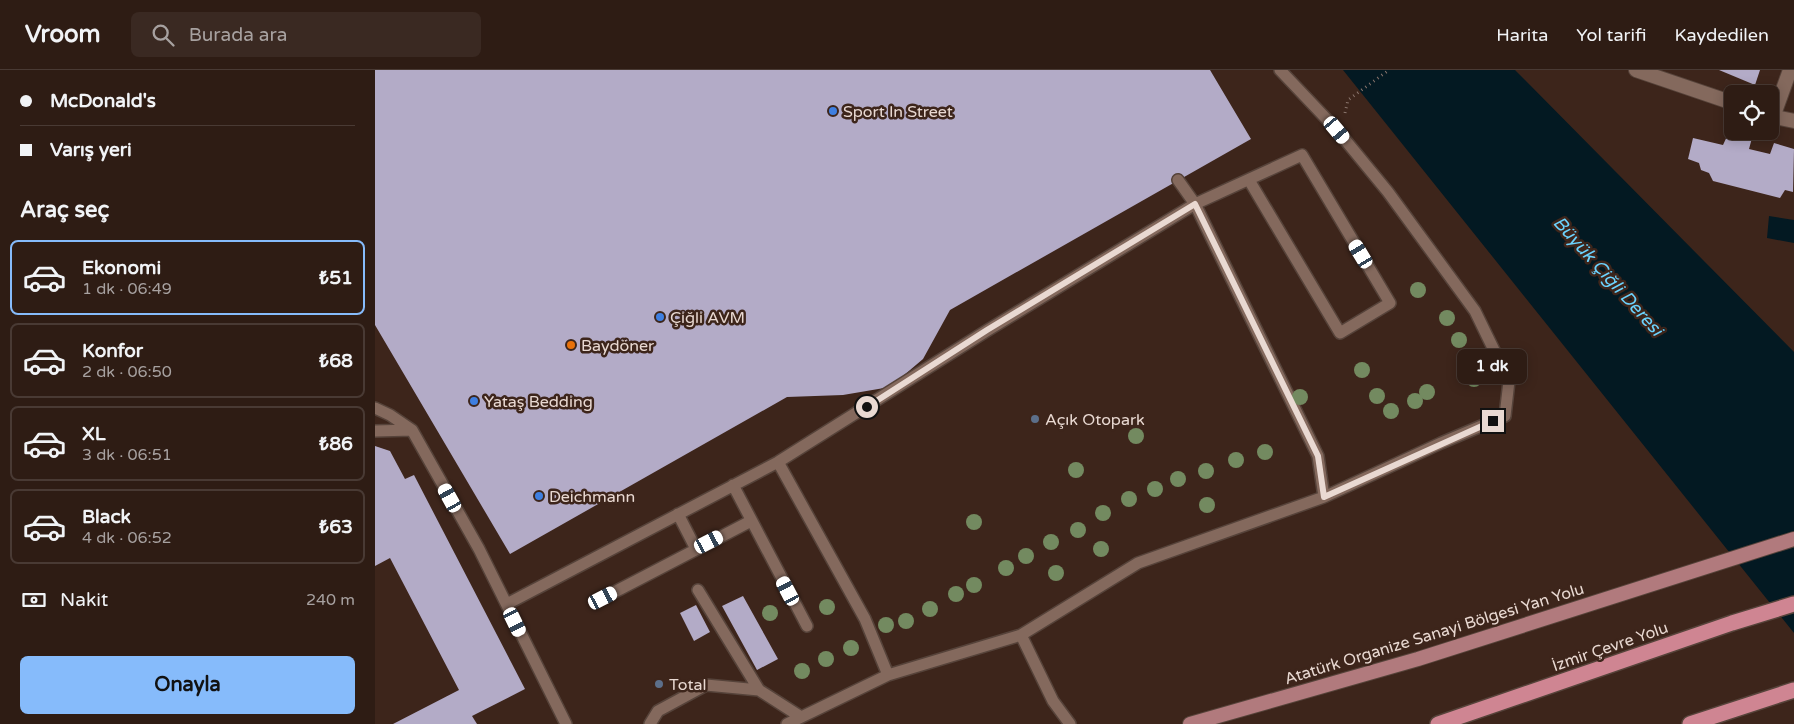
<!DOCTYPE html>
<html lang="tr">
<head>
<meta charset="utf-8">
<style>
	:root { --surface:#2e1c14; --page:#3a2922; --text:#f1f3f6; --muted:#a7a1a0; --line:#493a34; --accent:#86bbfb }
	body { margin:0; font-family:"Varela Round",sans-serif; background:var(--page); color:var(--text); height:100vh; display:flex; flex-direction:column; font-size:19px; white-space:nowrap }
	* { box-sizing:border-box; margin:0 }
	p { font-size:16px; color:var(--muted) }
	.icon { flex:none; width:28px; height:28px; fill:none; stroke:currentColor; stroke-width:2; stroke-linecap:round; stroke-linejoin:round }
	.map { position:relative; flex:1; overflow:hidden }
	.sheet { display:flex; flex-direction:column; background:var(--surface); width:375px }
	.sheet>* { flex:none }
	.banner { display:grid; align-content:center; height:110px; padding:0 20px; background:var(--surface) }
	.controls { position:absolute; left:1349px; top:15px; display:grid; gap:10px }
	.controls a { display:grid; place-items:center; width:55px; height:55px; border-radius:8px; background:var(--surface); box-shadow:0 2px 12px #0003,0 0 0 1px var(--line); font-size:25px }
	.end { position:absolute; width:22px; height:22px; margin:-11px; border:6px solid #e9d9d2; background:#111; box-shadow:0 0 0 2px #111 }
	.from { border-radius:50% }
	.bubble { position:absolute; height:35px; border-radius:8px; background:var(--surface); box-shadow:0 2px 12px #0003,0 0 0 1px var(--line); font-size:16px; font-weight:800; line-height:35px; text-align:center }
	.car { position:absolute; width:15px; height:30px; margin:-15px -8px; border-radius:6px; box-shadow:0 0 4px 1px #0007; background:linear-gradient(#fff 24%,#345 0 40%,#fff 0 76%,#345 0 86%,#fff 0) }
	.banner b { display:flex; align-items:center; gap:18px; height:48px; font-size:19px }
	.banner b+b { border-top:1px solid var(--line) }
	.banner i { width:12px; height:12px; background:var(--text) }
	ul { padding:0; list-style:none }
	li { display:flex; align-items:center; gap:15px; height:75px; margin:0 10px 8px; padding:0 10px; border:2px solid var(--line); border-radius:8px }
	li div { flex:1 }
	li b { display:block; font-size:19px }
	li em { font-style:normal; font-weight:800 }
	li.active { border-color:var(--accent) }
	li>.icon { width:45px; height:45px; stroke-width:1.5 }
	h2 { padding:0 20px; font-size:22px; line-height:60px }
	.pay { display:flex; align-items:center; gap:12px; height:55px; padding:0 20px; font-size:19px }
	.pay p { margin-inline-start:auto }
	.cta { display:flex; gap:10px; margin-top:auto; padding:10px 20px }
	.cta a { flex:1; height:58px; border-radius:8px; background:var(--accent); color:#111; font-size:20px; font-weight:800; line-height:58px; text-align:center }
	header { display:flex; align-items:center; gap:30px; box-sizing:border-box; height:70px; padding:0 25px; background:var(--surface); border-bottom:1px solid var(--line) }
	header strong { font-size:24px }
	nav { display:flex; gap:28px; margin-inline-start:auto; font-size:18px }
	.search { width:350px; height:45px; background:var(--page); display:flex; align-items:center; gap:12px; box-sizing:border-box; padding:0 18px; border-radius:8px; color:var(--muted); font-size:19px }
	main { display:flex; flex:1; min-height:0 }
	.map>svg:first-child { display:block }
	.water { fill:#031922 }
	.building { fill:#b3abc7 }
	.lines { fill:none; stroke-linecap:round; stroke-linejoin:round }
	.service-casing { stroke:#56433a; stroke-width:14 }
	.minor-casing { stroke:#56433a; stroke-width:16 }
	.primary-casing { stroke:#56433a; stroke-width:16 }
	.motorway-casing { stroke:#56433a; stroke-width:18 }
	.path { stroke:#8a756d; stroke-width:3; stroke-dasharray:1 4; stroke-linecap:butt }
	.service { stroke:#84695d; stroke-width:11 }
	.minor { stroke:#84695d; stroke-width:14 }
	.primary { stroke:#b17a7d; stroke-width:14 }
	.motorway { stroke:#cf8592; stroke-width:15 }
	.tree { fill:#738a60 }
	.route { stroke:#e9d9d2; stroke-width:6 }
	.shop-dot { fill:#3f7fe0; stroke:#3d251b; stroke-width:2 }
	.food-dot { fill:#e8710a; stroke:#3d251b; stroke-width:2 }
	.service-dot { fill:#5c6f8a; stroke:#3d251b; stroke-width:2 }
	.labels { text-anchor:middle; stroke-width:5; stroke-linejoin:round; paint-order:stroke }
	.poi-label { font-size:16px; fill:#e9d9d2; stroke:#3d251b; text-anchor:start }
	.street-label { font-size:16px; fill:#e9d9d2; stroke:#3d251b }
	.water-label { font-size:18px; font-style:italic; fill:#6bd3fe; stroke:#3d251b }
</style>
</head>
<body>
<header>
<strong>Vroom</strong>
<div class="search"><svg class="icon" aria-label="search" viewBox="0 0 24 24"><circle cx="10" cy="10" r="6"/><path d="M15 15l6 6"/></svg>Burada ara</div>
<nav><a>Harita</a><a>Yol tarifi</a><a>Kaydedilen</a></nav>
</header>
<main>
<section class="sheet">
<div class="banner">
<b><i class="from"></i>McDonald's</b>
<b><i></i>Varış yeri</b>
</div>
<h2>Araç seç</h2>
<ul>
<li class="active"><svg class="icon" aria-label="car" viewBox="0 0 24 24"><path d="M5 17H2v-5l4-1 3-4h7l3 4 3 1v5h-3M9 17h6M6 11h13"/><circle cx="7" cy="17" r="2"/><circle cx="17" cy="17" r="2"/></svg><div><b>Ekonomi</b><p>1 dk · 06:49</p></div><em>₺51</em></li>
<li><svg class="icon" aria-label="car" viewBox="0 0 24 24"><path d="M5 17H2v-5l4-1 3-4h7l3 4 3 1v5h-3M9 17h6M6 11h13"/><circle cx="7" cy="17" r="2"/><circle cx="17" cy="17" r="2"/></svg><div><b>Konfor</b><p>2 dk · 06:50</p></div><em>₺68</em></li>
<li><svg class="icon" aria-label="car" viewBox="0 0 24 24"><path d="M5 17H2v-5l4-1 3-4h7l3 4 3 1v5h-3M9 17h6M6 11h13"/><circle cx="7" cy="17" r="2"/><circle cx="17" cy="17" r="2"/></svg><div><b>XL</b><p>3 dk · 06:51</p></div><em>₺86</em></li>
<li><svg class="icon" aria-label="car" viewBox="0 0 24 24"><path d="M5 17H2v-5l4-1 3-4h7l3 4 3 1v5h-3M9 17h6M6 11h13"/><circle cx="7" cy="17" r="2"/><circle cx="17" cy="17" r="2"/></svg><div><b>Black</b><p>4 dk · 06:52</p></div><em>₺63</em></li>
</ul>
<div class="pay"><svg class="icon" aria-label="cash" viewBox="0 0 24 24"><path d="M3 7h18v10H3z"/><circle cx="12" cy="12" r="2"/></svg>Nakit<p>240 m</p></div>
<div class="cta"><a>Onayla</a></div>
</section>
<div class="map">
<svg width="1419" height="654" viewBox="0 0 1419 654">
	<rect width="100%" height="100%" fill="#3d251b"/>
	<path class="water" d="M968,0H1140L1419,282V563Z
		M1394,146L1419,150V173L1392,168Z"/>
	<path class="building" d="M0,0H835L876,69L575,240L548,289L515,317L468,325L412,327L135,484L0,255Z
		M1344,0H1385L1380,15Z
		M1354,62L1377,68L1374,79L1395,84L1399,73L1419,79L1418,122L1410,120L1405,128L1338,111L1334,103L1326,100L1324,93L1313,89L1318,68L1348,75Z
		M0,376L15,381L30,409L39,405L150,619L97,646L102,654H18L84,620L15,488L0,496Z
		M368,526L403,589L382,600L347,536Z
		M321,535L335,562L319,571L305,543Z"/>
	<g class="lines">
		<g class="service-casing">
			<path id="service" d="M803,110L820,134L927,85L1015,233L965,263L874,110
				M0,338L15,345L37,360L104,479L191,654
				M0,361L37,360
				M403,392L490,549L513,605
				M358,415L432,556
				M303,444L321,479
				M323,520L384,620
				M228,528L376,451
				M132,534L403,392L613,260L820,134L943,386L949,427L1066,373L1130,346L1134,311L1100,241L1013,122L962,60L905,0
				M646,565L678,631L695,654
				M275,654L283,641L331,615L384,620L426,647
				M412,654L513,605L646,565L763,493L949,427"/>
		</g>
		<g class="minor-casing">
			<path id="minor" d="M1261,0L1358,33
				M1395,46L1419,51
				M1398,47L1415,0"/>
		</g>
		<g class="primary-casing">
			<path id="primary" d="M815,654L1043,589L1419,469"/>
		</g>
		<g class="motorway-casing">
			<path id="motorway" d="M1063,654L1357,553L1419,534
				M1315,654L1419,620"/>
		</g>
		<path class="path" d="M970,43L973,30L1014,0"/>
		<use href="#service" class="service"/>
		<use href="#minor" class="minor"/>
		<use href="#primary" class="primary"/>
		<use href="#motorway" class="motorway"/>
	</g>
	<g class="tree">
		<circle cx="1043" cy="220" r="8"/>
		<circle cx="1072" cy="248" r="8"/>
		<circle cx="1084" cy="270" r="8"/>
		<circle cx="1092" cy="289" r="8"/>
		<circle cx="987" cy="300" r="8"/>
		<circle cx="1099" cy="309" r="8"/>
		<circle cx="1052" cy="322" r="8"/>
		<circle cx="1002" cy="326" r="8"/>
		<circle cx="925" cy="327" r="8"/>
		<circle cx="1040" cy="331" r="8"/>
		<circle cx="1016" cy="341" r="8"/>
		<circle cx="761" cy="366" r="8"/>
		<circle cx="890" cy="382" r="8"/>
		<circle cx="861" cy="390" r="8"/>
		<circle cx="701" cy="400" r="8"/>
		<circle cx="831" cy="401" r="8"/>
		<circle cx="803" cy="409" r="8"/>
		<circle cx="780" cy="419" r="8"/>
		<circle cx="754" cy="429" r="8"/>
		<circle cx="832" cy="435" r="8"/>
		<circle cx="728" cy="443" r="8"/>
		<circle cx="599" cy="452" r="8"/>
		<circle cx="703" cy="460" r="8"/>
		<circle cx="676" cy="472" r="8"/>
		<circle cx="726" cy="479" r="8"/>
		<circle cx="651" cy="486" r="8"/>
		<circle cx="631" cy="498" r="8"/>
		<circle cx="681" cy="503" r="8"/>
		<circle cx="599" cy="515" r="8"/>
		<circle cx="581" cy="524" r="8"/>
		<circle cx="452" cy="537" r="8"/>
		<circle cx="555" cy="539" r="8"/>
		<circle cx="395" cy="543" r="8"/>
		<circle cx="531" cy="551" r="8"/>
		<circle cx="511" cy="555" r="8"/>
		<circle cx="476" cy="578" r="8"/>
		<circle cx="451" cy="589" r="8"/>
		<circle cx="427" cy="601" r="8"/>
	</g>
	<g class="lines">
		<path class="route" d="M492,337L612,260L820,134L943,386L949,427L1118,351"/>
	</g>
	<g class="shop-dot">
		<circle cx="458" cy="41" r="5"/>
		<circle cx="285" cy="247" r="5"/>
		<circle cx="99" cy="331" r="5"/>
		<circle cx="164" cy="426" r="5"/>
	</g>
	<circle class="food-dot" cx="196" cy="275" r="5"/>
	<g class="service-dot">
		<circle cx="660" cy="349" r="5"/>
		<circle cx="284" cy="614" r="5"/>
	</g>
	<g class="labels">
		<g class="poi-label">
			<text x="468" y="47">Sport In Street</text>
			<text x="295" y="253">Çiğli AVM</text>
			<text x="206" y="281">Baydöner</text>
			<text x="109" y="337">Yataş Bedding</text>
			<text x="670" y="355">Açık Otopark</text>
			<text x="174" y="432">Deichmann</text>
			<text x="294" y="620">Total</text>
		</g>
		<g class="street-label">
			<text transform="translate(1059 563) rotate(-17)" y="6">Atatürk Organize Sanayi Bölgesi Yan Yolu</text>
			<text transform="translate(1235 576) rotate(-19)" y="6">İzmir Çevre Yolu</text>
		</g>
		<g class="water-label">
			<text transform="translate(1233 206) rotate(48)" y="6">Büyük Çiğli Deresi</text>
		</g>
	</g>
</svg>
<div class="controls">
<a><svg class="icon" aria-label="locate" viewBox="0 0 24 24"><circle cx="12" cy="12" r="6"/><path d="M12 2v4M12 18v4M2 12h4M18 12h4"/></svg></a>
</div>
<i class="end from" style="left:492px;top:337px"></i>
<i class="end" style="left:1118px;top:351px"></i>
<div class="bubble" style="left:1082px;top:279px;width:70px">1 dk</div>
<i class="car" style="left:962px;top:60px;rotate:140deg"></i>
<i class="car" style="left:986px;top:184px;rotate:329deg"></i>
<i class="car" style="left:75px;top:428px;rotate:331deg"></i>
<i class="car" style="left:334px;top:472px;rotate:63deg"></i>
<i class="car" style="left:413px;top:521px;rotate:332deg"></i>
<i class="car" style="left:228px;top:528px;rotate:63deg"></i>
<i class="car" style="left:140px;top:552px;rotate:154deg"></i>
</div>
</main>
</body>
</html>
